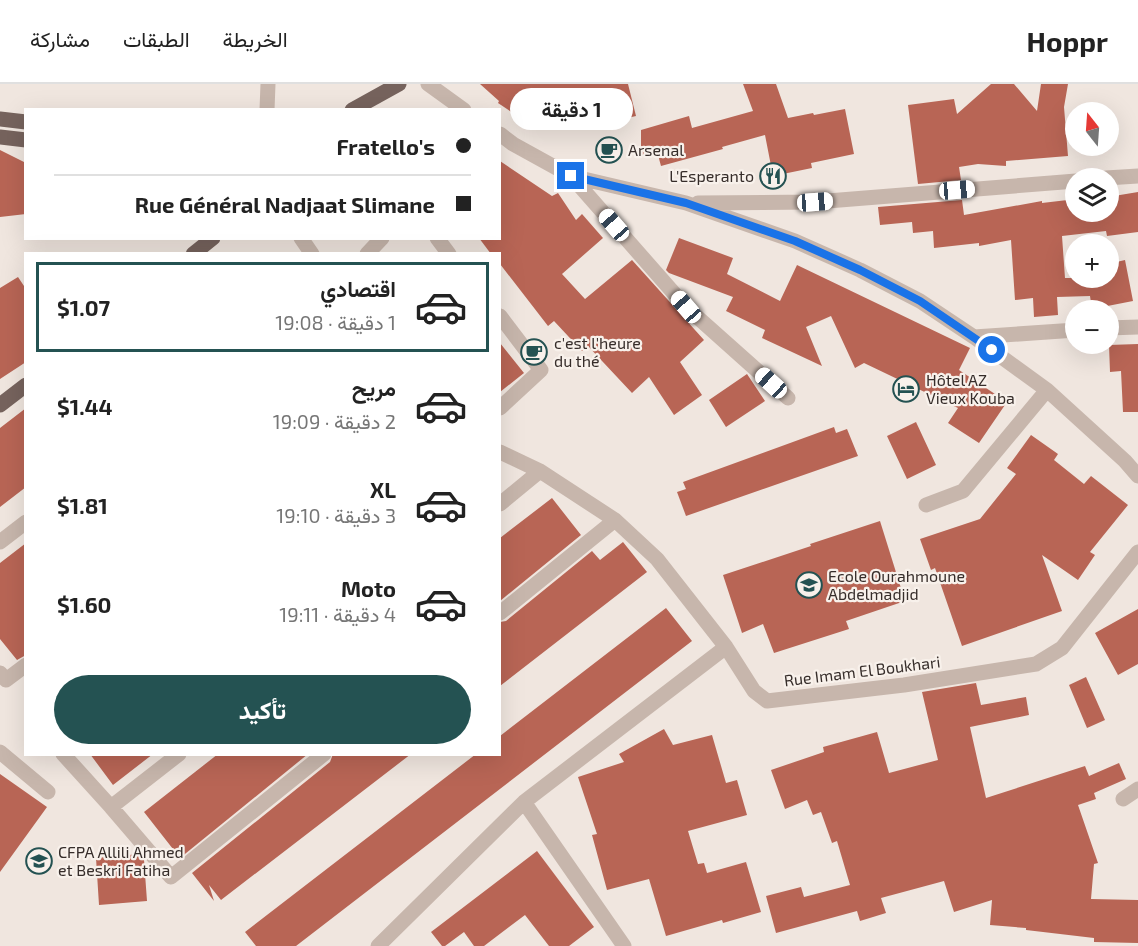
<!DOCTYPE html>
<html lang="ar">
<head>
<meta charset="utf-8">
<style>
	:root { --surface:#fff; --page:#f6f6f6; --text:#222; --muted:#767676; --line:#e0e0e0; --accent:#245252 }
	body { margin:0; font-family:"Exo 2",Vazirmatn,sans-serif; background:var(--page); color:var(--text); direction:rtl; height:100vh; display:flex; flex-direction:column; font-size:22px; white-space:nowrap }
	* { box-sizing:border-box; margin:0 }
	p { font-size:20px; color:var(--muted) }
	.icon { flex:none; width:33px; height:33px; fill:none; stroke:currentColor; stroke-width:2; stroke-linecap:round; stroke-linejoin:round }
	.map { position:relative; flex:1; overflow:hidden; direction:ltr }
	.sheet { position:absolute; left:24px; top:168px; width:477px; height:504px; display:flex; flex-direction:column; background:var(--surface); border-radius:0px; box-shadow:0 6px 24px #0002; direction:rtl }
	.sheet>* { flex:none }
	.top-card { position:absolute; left:24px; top:24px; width:477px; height:132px; border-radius:0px; box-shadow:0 6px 24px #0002; direction:rtl; display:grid; align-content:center; height:132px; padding:0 30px; background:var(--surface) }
	.needle { width:39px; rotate:343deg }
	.fabs { position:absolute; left:1065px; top:18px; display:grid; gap:12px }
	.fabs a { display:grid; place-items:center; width:54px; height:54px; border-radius:50%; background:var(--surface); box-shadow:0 6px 24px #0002; font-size:30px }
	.end { position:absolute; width:27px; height:27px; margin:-14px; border:8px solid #1a73e8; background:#fff; box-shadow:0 0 0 3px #fff }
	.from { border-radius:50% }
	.bubble { position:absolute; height:42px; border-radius:21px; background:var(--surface); box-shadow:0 6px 24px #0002; font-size:20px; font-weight:700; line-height:42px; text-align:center; direction:rtl }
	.car { position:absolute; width:18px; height:36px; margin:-18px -9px; border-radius:8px; box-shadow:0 0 4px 2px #0007; background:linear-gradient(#fff 24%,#345 0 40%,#fff 0 76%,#345 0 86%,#fff 0) }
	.top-card b { display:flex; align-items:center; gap:21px; height:57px; font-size:22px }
	.top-card b+b { border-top:2px solid var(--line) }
	.top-card i { width:15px; height:15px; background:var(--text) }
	ul { padding:10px 0 0; list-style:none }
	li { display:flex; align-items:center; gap:18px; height:90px; margin:0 12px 9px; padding:0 18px; border:3px solid transparent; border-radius:0px }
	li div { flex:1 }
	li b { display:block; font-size:22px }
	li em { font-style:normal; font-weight:700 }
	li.current { border-color:var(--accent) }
	li>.icon { width:54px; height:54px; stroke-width:1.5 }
	.button { display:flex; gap:12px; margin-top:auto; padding:12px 30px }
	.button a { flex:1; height:69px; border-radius:36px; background:var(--accent); color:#fff; font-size:24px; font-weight:700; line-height:69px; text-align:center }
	header { display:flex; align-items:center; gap:36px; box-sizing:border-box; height:84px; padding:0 30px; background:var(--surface); border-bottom:2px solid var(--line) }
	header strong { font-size:28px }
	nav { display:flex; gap:33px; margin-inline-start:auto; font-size:21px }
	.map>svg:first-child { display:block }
	.building { fill:#b86555 }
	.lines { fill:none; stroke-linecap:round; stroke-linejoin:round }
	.minor { stroke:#c7b6ac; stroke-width:15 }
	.major { stroke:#76635d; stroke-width:15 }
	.route { stroke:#1a73e8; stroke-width:8 }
	.labels { text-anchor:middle; stroke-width:4.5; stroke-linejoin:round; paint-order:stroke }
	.poi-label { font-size:16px; fill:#362d2a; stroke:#f8f1eb; text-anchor:start }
	.street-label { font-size:16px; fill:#362d2a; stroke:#f8f1eb }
</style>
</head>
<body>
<header>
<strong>Hoppr</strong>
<nav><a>الخريطة</a><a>الطبقات</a><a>مشاركة</a></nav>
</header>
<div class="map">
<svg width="1138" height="862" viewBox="0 0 1138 862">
	<rect width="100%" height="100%" fill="#f0e6df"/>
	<path class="building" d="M480,0H628L636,32L597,41L589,8L528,23L522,35L498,19L499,17Z
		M743,0H776L788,34L813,29L814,31L845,25L854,70L811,79L812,84L773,92L765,51L722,63L723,65L661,82L658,71H641V46L689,32L692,44L753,27Z
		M991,0H1014L1037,27L1041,0H1068L1064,23L1068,72L1006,77V82L978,80L959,83L961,96L918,100L908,21L954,15L957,30Z
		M0,66L26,79V130L0,133Z
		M500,77L552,112L558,109L576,136L582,130L603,154L562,190L585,215L632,176L704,256L680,278L702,311L674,331L649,293L632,309L588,262L582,267L554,237L548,242L500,180V170H491L479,154H500Z
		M1138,108V148L1107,152L1106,147L1062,152L1065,194H1108V180L1125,176L1133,217L1092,225L1090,212L1057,213L1058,231L1034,233L1033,214L1015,216L1011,156L979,162V159L934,164L933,147L913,149L912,138L880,141L878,123L962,116L964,131L1042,117V119L1076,115V128H1108V113Z
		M679,154L733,174L727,190L780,217L797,181L970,264L959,286L1007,318L979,359L948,339L958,324L864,279L855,284L831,232L806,243L822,282L762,254L765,246L726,227L733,213L669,189L666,186Z
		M18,193L26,205V278L0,295V204Z
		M500,259L524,289L500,308Z
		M1138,260V328H1123L1121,287L1110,288L1109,261Z
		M747,290L765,317L726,343L709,316Z
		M26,324V403L0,423V344Z
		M916,338L936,381L907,395L887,352Z
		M834,343L836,349L847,345L858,372L686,432L677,408L686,405L683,398Z
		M1031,351L1058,370L1054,376L1084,400L1091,392L1128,421L1090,468L1095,471L1078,496L1042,471L1062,527L962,562L935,484L931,486L920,455L980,435L1016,390L1007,384Z
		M552,414L581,451L500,517V454Z
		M880,437L905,517L846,537L849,545L774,569L763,540L742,549L723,491L811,462L810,460Z
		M623,458L647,488L500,602V538L506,537L592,467L600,476Z
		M26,459V571L17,576L0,555V479Z
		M666,524L692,557L296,862H256L245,848L476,670H500V652Z
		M1138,525V580L1118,591L1095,549Z
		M1086,593L1105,636L1087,644L1069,601Z
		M976,599L981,621L1026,613L1029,631L970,643L986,714L1085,682L1089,692L1119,679L1126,695L1094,709L1096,715L1078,721L1098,779L1094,780L1091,815L1138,816V859L1094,858V854L1026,846V844L990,841L992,816L954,828L944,797L881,814L886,829L860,837L857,827L776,849L766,812L801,803L804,813L850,801L837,757L832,759L821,728L813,731L807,716L785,725L771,686L824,668L823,663L877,648L889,689L938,676L922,608Z
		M664,645L673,661L712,651L726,699L737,696L747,731L688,747L698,780L704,779L707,789L746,778L761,828L723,839L722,836L666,852L649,795L607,806L592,751L597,750L578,693L624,678L619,670Z
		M90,670H153L113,701Z
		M218,670H308L180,774L144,728Z
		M333,670H411L221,816L209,801L214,817L192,789L330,678Z
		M0,690L47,723L0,788Z
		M537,767L594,843L569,862H549L525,831L484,862H474L464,848L445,862H442L431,848Z
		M139,770L144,776L147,817L99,821L96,774Z"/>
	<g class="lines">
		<path class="minor" d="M428,0L464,26
			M267,26L268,0
			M500,50L513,60L571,92L686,119L795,157L860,186L920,217L974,253L1047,306L1125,377L1138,392
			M571,92L686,223L788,314
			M1106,94L1138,92
			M698,119L815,118L1076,97
			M301,154L312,170
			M437,154L449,170
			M367,170L382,154
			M500,232L541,286L500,324
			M1108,244L1138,243
			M974,253L1076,246
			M500,368L540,387L615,436L657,475L726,563L754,607L767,617L904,601L1036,580L1062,564L1138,468
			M500,420L540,387
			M926,421L963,407L1047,306
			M0,458L26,438
			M500,529L615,436
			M0,589L6,596L26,581
			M0,668L48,708
			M63,670L111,723L171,793L324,670
			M1123,715L1138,705
			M524,718L624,862
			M111,723L179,670
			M378,862L524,718L726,563"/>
		<path class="major" d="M352,26L399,0
			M0,35L26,38
			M0,53L26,56
			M193,170L213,154
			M0,321L26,301"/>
	</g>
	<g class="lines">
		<path class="route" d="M571,92L686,119L795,157L860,186L920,217L992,266"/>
	</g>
	<defs>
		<g id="cafe-ring" transform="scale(1.35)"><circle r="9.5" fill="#f8f1eb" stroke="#245252" stroke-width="1.5"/><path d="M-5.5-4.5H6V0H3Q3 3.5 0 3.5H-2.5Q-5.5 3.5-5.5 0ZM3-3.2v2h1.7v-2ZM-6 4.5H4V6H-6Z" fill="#245252"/></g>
		<g id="restaurant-ring" transform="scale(1.35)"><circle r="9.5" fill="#f8f1eb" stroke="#245252" stroke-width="1.5"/><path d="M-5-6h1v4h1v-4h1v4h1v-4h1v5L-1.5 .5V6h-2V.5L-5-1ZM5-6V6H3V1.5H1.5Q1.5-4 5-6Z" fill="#245252"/></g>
		<g id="hotel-ring" transform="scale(1.35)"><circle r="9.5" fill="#f8f1eb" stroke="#245252" stroke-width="1.5"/><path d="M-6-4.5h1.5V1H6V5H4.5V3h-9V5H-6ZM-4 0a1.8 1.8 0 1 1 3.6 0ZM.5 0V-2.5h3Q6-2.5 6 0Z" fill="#245252"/></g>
		<g id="school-ring" transform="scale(1.35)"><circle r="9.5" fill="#f8f1eb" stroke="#245252" stroke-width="1.5"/><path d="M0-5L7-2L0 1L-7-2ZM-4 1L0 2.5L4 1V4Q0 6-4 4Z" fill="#245252"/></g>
		<g id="university-ring" transform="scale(1.35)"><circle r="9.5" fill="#f8f1eb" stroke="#245252" stroke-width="1.5"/><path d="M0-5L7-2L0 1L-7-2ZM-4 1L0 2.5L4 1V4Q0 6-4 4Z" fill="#245252"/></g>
	</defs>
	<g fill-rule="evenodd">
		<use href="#cafe-ring" x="609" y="66"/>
		<use href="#restaurant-ring" x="773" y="92"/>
		<use href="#cafe-ring" x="534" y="268"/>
		<use href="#hotel-ring" x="906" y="305"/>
		<use href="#school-ring" x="809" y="501"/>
		<use href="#university-ring" x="39" y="777"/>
	</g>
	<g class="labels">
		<g class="poi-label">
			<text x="628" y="72">Arsenal</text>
			<text x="754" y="98" text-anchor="end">L'Esperanto</text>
			<text x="554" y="265">c'est l'heure<tspan x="554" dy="18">du thé</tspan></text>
			<text x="926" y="302">Hôtel AZ<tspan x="926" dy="18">Vieux Kouba</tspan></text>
			<text x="828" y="498">Ecole Ourahmoune<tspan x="828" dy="18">Abdelmadjid</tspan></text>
			<text x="58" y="774">CFPA Allili Ahmed<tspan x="58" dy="18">et Beskri Fatiha</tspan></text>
		</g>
		<g class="street-label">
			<text transform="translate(862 587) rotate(-7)" y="6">Rue Imam El Boukhari</text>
		</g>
	</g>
</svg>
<div class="fabs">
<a><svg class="needle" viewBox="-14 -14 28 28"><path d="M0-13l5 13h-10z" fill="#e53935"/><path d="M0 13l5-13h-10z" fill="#767676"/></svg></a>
<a><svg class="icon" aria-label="layers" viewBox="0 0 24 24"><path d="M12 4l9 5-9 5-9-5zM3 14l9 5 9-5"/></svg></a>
<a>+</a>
<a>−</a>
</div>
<i class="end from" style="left:992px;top:266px"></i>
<i class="end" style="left:571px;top:92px"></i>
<div class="bubble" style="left:510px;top:4px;width:123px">1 دقيقة</div>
<i class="car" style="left:957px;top:106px;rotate:85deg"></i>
<i class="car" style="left:815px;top:118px;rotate:86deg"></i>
<i class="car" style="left:614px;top:141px;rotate:319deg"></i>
<i class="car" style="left:686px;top:223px;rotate:319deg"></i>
<i class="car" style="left:771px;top:299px;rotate:312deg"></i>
<div class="top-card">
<b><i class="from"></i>Fratello's</b>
<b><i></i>Rue Général Nadjaat Slimane</b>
</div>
<section class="sheet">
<ul>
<li class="current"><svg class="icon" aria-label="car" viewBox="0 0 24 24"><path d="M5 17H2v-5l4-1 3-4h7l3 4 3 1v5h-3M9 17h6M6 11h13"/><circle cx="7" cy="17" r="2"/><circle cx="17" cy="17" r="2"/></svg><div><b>اقتصادي</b><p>1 دقيقة · 19:08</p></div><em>$1.07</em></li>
<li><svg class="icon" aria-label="car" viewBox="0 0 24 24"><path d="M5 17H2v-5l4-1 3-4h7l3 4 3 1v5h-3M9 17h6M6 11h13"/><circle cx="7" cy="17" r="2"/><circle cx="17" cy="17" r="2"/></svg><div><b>مريح</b><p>2 دقيقة · 19:09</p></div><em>$1.44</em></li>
<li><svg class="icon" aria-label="car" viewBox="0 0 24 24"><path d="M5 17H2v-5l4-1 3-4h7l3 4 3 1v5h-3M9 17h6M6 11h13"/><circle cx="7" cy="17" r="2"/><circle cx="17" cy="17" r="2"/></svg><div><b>XL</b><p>3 دقيقة · 19:10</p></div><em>$1.81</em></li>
<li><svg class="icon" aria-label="car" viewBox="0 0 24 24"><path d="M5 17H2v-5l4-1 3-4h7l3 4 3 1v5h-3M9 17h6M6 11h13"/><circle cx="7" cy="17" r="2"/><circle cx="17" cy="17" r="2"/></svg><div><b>Moto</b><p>4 دقيقة · 19:11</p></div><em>$1.60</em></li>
</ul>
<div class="button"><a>تأكيد</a></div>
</section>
</div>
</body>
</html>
